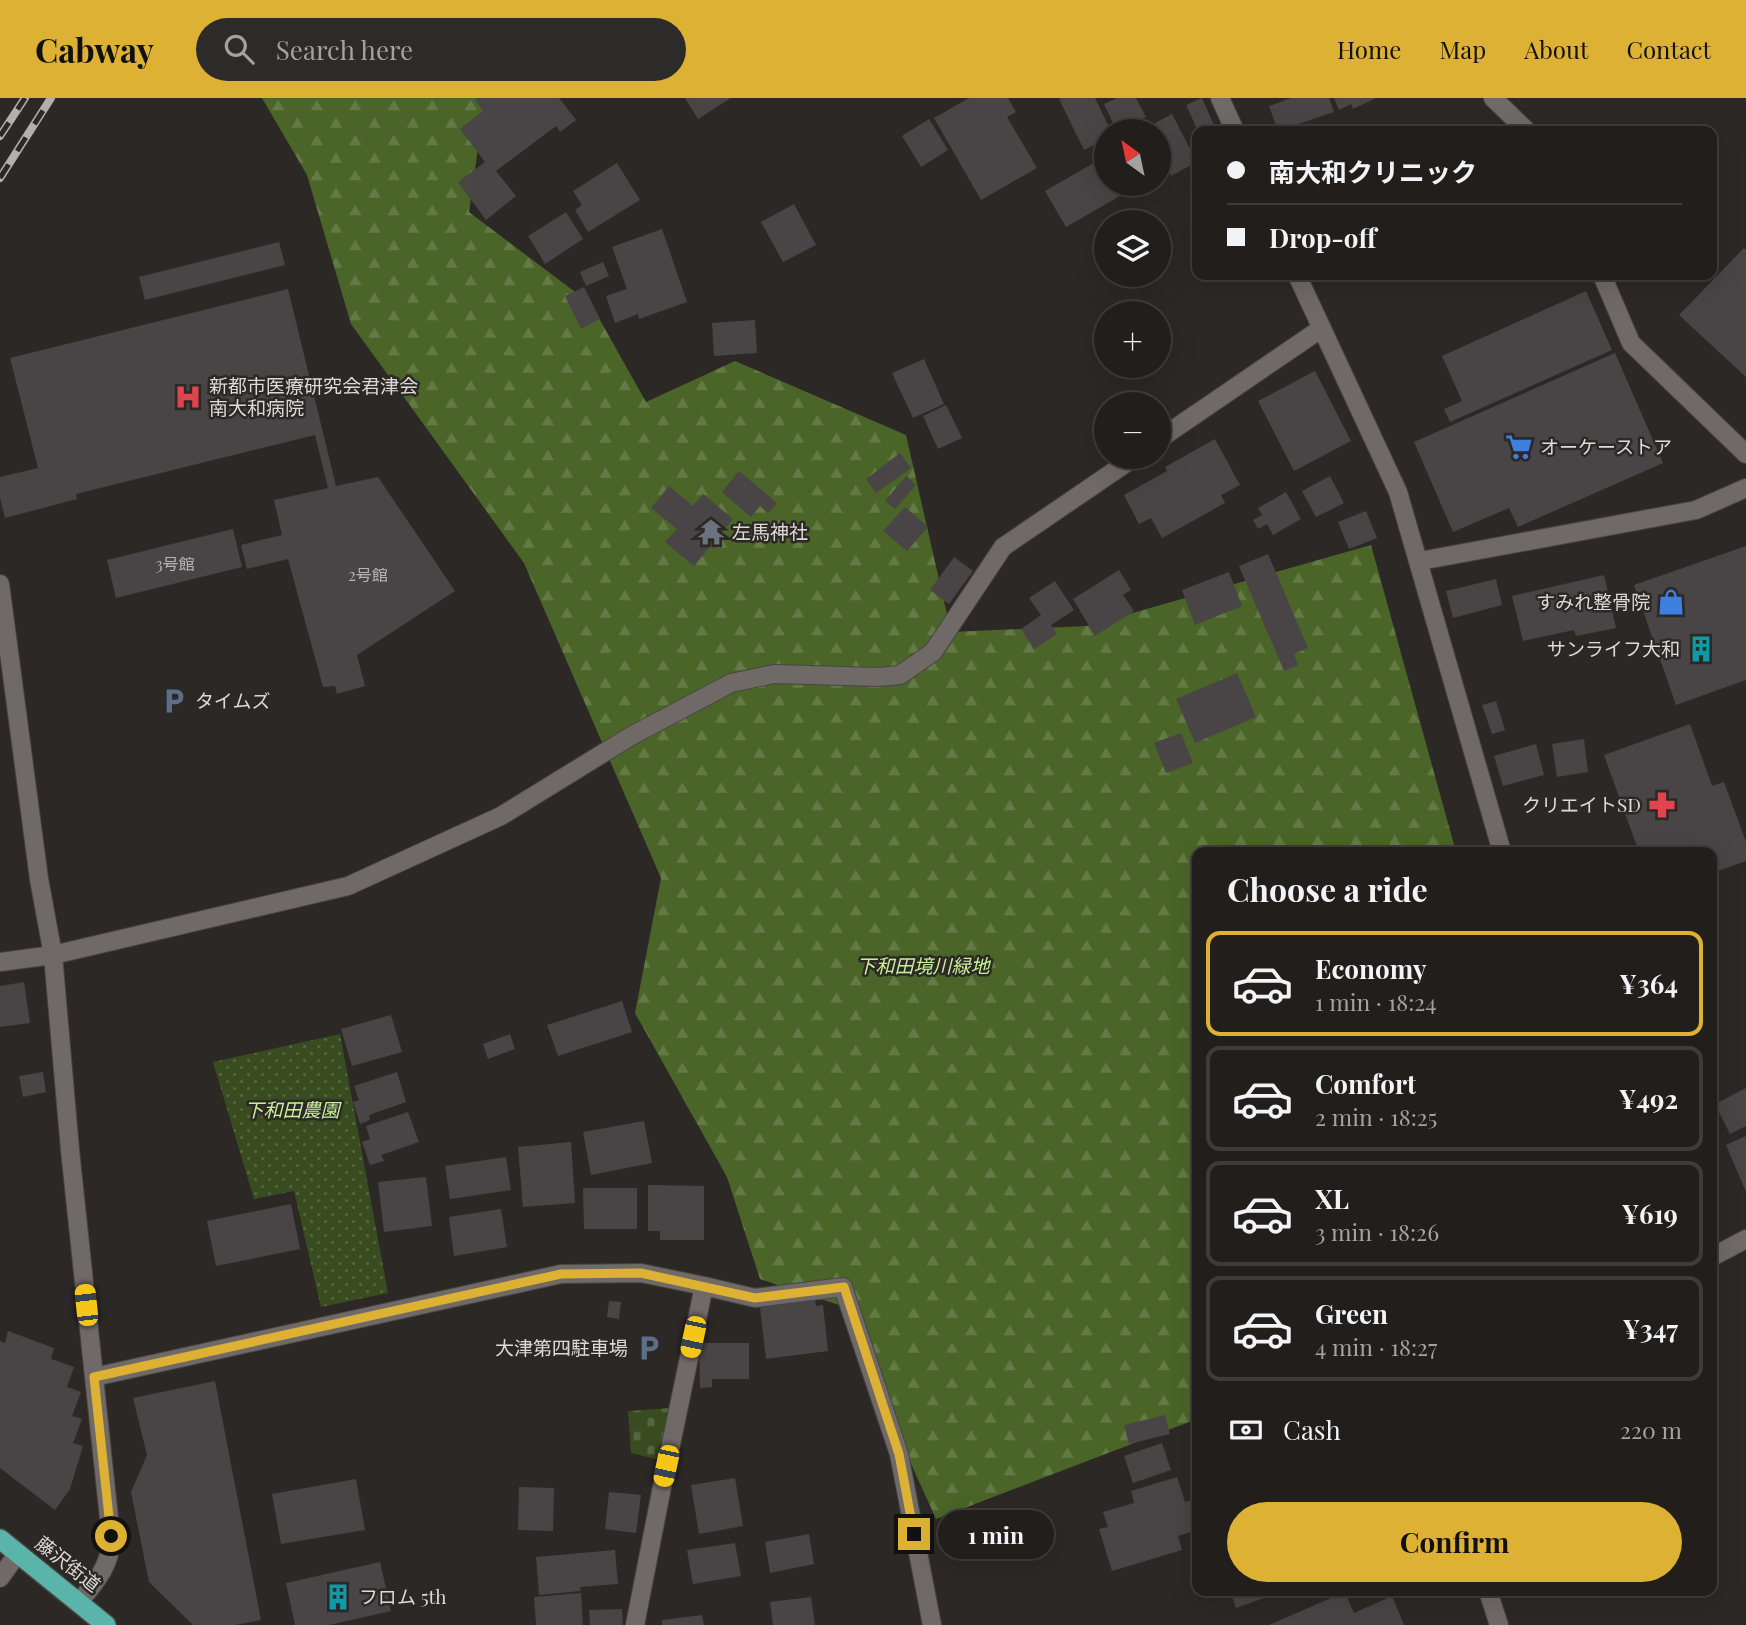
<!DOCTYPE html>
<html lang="en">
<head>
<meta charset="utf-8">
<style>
	:root { --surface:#211e1c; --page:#2d2b29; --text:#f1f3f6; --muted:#a2a2a3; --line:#3e3c3b; --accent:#ddb133 }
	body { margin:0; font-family:"Playfair Display","Noto Sans JP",serif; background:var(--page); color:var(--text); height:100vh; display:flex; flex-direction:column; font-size:26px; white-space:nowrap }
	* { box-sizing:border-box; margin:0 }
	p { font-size:23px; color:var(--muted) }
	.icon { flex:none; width:38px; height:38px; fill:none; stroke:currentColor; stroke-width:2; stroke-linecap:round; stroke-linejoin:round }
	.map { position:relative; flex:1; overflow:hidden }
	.details { position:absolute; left:1192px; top:749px; width:525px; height:749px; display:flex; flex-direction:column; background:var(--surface); border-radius:14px; box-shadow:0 7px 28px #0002,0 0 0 2px var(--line) }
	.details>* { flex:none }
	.hud { position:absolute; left:1192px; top:28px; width:525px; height:154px; border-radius:14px; box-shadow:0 7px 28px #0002,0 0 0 2px var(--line); display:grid; align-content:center; height:154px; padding:0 35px; background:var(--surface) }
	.needle { width:46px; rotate:327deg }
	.fabs { position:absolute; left:1094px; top:21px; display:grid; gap:14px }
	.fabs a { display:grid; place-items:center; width:77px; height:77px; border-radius:50%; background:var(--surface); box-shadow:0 7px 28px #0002,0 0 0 2px var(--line); font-size:35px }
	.end { position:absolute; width:32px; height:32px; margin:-16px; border:9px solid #ddb133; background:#111; box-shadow:0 0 0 4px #111 }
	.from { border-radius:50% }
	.bubble { position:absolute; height:49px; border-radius:24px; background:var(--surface); box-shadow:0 7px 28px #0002,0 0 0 2px var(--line); font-size:23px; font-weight:700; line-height:49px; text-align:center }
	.car { position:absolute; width:21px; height:42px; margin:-21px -10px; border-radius:9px; box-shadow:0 0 5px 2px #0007; background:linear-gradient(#f5c518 24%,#345 0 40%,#f5c518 0 76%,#345 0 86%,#f5c518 0) }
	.hud b { display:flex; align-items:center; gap:24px; height:66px; font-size:26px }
	.hud b+b { border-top:2px solid var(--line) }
	.hud i { width:18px; height:18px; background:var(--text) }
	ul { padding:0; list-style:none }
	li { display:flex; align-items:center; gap:21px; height:105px; margin:0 14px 10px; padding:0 21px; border:4px solid var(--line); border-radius:14px }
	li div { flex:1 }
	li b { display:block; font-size:26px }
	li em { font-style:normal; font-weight:700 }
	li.selected { border-color:var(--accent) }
	li>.icon { width:63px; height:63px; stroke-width:1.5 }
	h2 { padding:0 35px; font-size:32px; line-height:84px }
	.pay { display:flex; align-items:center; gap:18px; height:77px; padding:0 35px; font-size:26px }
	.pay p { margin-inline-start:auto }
	.cta { display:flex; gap:14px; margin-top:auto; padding:14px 35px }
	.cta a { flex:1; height:80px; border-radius:42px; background:var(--accent); color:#111; font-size:28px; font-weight:700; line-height:80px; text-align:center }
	header { display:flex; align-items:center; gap:42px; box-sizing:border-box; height:98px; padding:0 35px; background:var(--accent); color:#111 }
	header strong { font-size:33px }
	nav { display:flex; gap:38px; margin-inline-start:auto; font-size:24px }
	.search { width:490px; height:63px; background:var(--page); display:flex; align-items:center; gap:18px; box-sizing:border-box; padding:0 24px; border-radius:38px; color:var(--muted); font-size:26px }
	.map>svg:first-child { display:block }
	.forest { fill:url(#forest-firs) }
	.cemetery { fill:url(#cemetery-stones) }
	.garden { fill:url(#garden-dots) }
	.building { fill:#494546 }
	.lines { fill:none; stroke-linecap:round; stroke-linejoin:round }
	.service-casing { stroke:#484543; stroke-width:20 }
	.minor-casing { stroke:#484543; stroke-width:20 }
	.trunk-casing { stroke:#484543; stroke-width:22 }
	.service { stroke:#6f6a68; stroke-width:18 }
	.minor { stroke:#6f6a68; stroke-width:18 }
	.trunk { stroke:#5ab4aa; stroke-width:19 }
	.rail-casing { stroke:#b2afad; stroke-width:8 }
	.rail { stroke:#2c2826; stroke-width:5; stroke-dasharray:16; stroke-linecap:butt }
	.route { stroke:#ddb133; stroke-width:9 }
	.labels { text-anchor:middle; stroke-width:5; stroke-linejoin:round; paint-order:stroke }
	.number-label { font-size:16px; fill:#b7b5b4 }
	.poi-label { font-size:19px; fill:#dcdad8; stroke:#2c2826; text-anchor:start }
	.park-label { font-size:19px; font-style:italic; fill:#c6f197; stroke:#2c2826 }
	.street-label { font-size:19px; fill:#dcdad8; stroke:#2c2826 }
</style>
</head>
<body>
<header>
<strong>Cabway</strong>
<div class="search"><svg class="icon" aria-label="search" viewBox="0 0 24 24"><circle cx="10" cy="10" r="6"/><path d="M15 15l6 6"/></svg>Search here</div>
<nav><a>Home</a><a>Map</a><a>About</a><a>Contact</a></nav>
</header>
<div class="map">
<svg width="1746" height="1527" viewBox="0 0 1746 1527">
	<defs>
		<pattern id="forest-firs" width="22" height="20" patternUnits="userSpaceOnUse" patternTransform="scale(1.75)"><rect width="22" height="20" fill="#4a6527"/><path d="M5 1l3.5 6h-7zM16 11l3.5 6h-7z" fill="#647a46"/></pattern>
		<pattern id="cemetery-stones" width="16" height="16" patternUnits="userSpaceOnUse" patternTransform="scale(1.75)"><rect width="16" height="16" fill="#394c20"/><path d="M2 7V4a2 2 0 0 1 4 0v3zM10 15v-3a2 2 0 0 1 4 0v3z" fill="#556540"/></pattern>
		<pattern id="garden-dots" width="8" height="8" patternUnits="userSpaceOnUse" patternTransform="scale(1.75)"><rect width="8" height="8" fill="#394c20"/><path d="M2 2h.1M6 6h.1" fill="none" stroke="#556540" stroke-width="1.8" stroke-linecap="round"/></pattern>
	</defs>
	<rect width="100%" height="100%" fill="#2c2826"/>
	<path class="forest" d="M262,0H485L469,114L591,206L646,304L735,263L906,337L951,534L1087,528L1371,447L1456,754H1197V1321L936,1421L839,1207L760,1181L727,1079L635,915L661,780L524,465L351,226L307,77Z"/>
	<path class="cemetery" d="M671,1310L661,1362L631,1355L628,1313Z"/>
	<path class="garden" d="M340,936L388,1195L321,1209L294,1093L254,1101L213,964Z"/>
	<path class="building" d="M478,0H559L576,22L560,34L556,28L496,73L516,98L486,122L458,84L485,64L460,31L483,13L475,2Z
		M685,0H731L698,21Z
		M969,0H1008L1016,14L1007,19L1037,70L981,102L934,20Z
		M1062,0H1095L1111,33H1106V41L1084,52L1059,1Z
		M1117,0H1136L1146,19L1117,33L1104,6Z
		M1202,0L1214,27L1198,33L1186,7Z
		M1291,0H1329L1334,14L1278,33L1269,8Z
		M1334,0H1376L1353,11L1351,6L1339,12Z
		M1172,16L1197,64L1171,78L1168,72L1158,77V33H1140Z
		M929,21L948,52L921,69L902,38Z
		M1099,62L1106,73V86H1113L1120,98L1066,129L1045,93Z
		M617,65L640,102L588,134L575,112L582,107L573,93Z
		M794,106L816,147L783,164L761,124Z
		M566,114L583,141L545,166L528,138Z
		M1119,114L1127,124H1106V129L1103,124Z
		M662,131L687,204L639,221L638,216L615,225L606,198L627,191L612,149Z
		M279,144L285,167L145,202L139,179Z
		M1744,150L1746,152V279L1679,217Z
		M603,164L609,178L586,188L580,174Z
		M584,189L600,221L581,231L565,198Z
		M288,191L336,388L378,379L455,493L357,557L365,588L337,596L335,588L323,589L288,461L247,471L241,447L282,437L274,402L328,390L315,337L76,396L77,401L5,420L0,400V379L38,370L10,260Z
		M1586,193L1612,252L1450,324L1444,311L1462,303L1442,258Z
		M755,222L757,255L714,258L712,225Z
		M1615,255L1663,365L1518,429L1509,410L1453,434L1414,344Z
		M924,261L944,306L913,320L892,275Z
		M1315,273L1351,343L1294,373L1258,303Z
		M946,307L962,340L938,351L923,318Z
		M1215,341L1240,387L1221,397L1225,405L1162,440L1151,420L1139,426L1124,397L1167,373L1165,369Z
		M900,355L911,370L876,395L866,381Z
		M739,373L777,405L768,415L760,408L751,419L722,394Z
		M906,378L916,387L895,411L885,403Z
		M1330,378L1344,405L1316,419L1302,393Z
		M669,388L693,408L703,396L733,421L694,468L665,444L677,431L651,410Z
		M1286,394L1301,421L1273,437L1267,426L1258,431L1253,422L1262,417L1258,410Z
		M905,409L928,429L907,453L883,433Z
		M1366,413L1377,440L1349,451L1338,424Z
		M233,431L242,469L116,500L107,462Z
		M1746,448V582L1676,607L1634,487Z
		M1268,456L1308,550L1294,556L1298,567L1284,573L1239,468Z
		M954,459L973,473L949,506L930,492Z
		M1119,472L1131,492L1123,497L1134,513L1095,538L1073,501Z
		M1229,474L1242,508L1195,527L1182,492Z
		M1604,477L1616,530L1576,538L1574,532L1523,543L1512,498Z
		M1496,481L1502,507L1453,520L1446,493Z
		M1055,483L1074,512L1051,527L1057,536L1034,551L1021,531L1041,517L1029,500Z
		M1237,575L1256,619L1195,645L1176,601Z
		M1496,603L1505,632L1492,636L1482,607Z
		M1690,626L1712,688L1724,684L1746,744V763L1712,775V754H1639L1604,657Z
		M1181,635L1193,665L1166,675L1154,645Z
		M1584,641L1588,674L1557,679L1552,646Z
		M1536,646L1544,677L1503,688L1494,658Z
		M24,884L30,925L0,929V888Z
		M622,903L632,934L558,958L547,927Z
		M391,917L402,954L352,968L341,931Z
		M510,936L515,951L488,961L483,946Z
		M43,974L46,994L23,999L19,978Z
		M397,974L406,1004L369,1017L370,1022L360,1026L353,1004L359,1002L354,988Z
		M1746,990V1028L1730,1036L1715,1006Z
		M408,1014L419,1044L381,1057L384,1063L370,1067L362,1044L370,1041L366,1028Z
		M644,1023L652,1065L591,1077L583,1034Z
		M1746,1038V1094L1726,1047Z
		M571,1044L575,1105L523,1109L518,1049Z
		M506,1059L511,1092L450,1101L445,1068Z
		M426,1079L432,1128L384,1134L378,1084Z
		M648,1087L704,1088V1142H660V1133H648Z
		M583,1090H637V1131H584Z
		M291,1106L300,1151L216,1168L207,1123Z
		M501,1111L507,1149L454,1158L449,1119Z
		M815,1202L816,1208L823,1207L828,1253L766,1261L760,1209Z
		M609,1203L621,1204L619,1221L607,1219Z
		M8,1233L54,1250L51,1261L74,1269L67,1289L81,1294L72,1318L82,1321L73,1345L83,1348L70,1391L55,1412L0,1370V1243L5,1245Z
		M699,1245H749V1281H712V1289L700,1290Z
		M215,1283L261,1522L235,1527H193L149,1484L131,1394L147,1357L133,1300Z
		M1165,1317L1170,1336L1129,1346L1124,1327Z
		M1162,1345L1171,1372L1133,1385L1124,1358Z
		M1177,1379L1185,1404L1196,1401L1197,1432L1178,1438L1182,1452L1112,1473L1099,1431L1108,1429L1103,1414L1134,1405L1131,1393Z
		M735,1380L743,1428L699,1436L691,1387Z
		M356,1381L365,1432L281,1446L272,1396Z
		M519,1389L554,1390L553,1433L518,1432Z
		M609,1394L641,1397L636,1435L605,1431Z
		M809,1436L814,1466L770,1475L765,1444Z
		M735,1445L741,1478L693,1486L687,1452Z
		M615,1452L618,1486L580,1489L581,1493L539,1497L536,1459Z
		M380,1464L391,1513L329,1527H295L286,1485Z
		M1230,1493H1272L1273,1497L1236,1510Z
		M1345,1494L1354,1515L1392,1498L1404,1527H1269Z
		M581,1495L583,1527H536L534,1499Z
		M811,1499L815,1527H773L770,1504Z
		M622,1511L623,1527H590L589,1512Z
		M702,1517L704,1527H662V1522Z"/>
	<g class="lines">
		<g class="service-casing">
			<path id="service" d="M704,1188L755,1200L843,1189L899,1356L932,1527
				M635,1527L661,1394"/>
		</g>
		<g class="minor-casing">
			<path id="minor" d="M1220,0L1235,33
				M1493,0L1527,33
				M1297,177L1398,394L1502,754
				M1602,177L1631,245L1746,356
				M1158,342L1322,230
				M1420,463L1696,412L1746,390
				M0,486L39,781L53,857L70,1052L111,1439C112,1465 96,1484 80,1503
				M0,864L53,857L348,788L501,718L631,638L731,585L774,576L879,579L900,577L933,554L1003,449L1135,359
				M1712,1159L1746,1141
				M94,1279L561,1176L641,1175L704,1188L661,1394
				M0,1480L18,1455
				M1488,1493L1499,1527"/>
		</g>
		<g class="trunk-casing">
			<path id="trunk" d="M0,1441L106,1527"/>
		</g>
		<use href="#service" class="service"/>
		<use href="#minor" class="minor"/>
		<use href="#trunk" class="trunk"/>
		<g class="rail-casing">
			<path id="rail" d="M0,38L25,0
				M0,80L51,0"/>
		</g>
		<use href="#rail" class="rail"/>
	</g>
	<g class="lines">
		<path class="route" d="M111,1438L94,1279L561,1176L641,1175L755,1200L844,1189L899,1356L914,1436"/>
	</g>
	<defs>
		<g id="hospital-bare" transform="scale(2.1)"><path d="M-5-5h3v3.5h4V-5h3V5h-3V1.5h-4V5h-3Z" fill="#e0444e" stroke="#2c2826" stroke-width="2.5" paint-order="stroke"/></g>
		<g id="supermarket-bare" transform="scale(2.1)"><path d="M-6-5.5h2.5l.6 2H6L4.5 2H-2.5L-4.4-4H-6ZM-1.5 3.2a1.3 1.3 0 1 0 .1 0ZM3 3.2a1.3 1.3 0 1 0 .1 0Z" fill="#3f7fe0" stroke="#2c2826" stroke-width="2.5" paint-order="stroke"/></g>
		<g id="temple-bare" transform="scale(2.1)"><path d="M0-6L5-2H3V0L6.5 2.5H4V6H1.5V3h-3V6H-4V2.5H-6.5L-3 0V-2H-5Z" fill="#6b7280" stroke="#2c2826" stroke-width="2.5" paint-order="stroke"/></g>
		<g id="shop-bare" transform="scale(2.1)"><path d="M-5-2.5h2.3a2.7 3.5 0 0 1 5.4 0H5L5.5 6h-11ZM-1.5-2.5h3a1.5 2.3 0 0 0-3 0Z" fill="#3f7fe0" stroke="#2c2826" stroke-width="2.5" paint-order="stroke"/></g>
		<g id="building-bare" transform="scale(2.1)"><path d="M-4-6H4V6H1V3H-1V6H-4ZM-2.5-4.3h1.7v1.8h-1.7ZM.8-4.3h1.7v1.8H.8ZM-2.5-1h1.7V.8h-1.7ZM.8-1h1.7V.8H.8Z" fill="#0f9aa8" stroke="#2c2826" stroke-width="2.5" paint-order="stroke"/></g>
		<g id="parking-bare" transform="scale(2.1)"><path d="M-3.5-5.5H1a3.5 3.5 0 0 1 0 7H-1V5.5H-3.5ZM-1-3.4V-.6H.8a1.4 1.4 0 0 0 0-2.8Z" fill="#5c6f8a" stroke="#2c2826" stroke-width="2.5" paint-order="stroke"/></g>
		<g id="pharmacy-bare" transform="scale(2.1)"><path d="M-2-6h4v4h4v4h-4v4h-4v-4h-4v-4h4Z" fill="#e0444e" stroke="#2c2826" stroke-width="2.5" paint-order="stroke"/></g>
	</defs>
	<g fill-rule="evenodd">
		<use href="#hospital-bare" x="188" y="299"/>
		<use href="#supermarket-bare" x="1519" y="349"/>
		<use href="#temple-bare" x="711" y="434"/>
		<use href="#shop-bare" x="1671" y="504"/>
		<use href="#building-bare" x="1701" y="551"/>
		<use href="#parking-bare" x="174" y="603"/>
		<use href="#pharmacy-bare" x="1662" y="707"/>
		<use href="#parking-bare" x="649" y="1250"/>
		<use href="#building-bare" x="338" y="1499"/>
	</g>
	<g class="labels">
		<g class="number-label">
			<text x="175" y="472">3号館</text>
			<text x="368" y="483">2号館</text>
		</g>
		<g class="poi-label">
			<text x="209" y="295">新都市医療研究会君津会<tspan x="209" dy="22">南大和病院</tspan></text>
			<text x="1540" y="356">オーケーストア</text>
			<text x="732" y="441">左馬神社</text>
			<text x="1650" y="511" text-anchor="end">すみれ整骨院</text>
			<text x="1680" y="558" text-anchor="end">サンライフ大和</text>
			<text x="195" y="610">タイムズ</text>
			<text x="1641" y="714" text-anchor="end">クリエイトSD</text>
			<text x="628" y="1257" text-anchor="end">大津第四駐車場</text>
			<text x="359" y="1506">フロム 5th</text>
		</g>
		<g class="park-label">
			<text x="923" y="875">下和田境川緑地</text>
			<text x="292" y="1019">下和田農園</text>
		</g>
		<g class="street-label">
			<text transform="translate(68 1466) rotate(38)" y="7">藤沢街道</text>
		</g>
	</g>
</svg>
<div class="fabs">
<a><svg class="needle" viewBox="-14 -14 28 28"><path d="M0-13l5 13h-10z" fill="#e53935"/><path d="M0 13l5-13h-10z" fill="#a2a2a3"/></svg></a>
<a><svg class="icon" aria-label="layers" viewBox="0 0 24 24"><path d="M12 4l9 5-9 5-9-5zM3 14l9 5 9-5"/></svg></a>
<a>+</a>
<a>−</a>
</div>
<i class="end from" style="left:111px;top:1438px"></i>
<i class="end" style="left:914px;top:1436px"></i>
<div class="bubble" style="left:938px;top:1412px;width:116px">1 min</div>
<i class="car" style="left:86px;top:1207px;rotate:354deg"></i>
<i class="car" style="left:693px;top:1239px;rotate:192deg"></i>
<i class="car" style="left:666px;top:1368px;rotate:192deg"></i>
<div class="hud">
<b><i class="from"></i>南大和クリニック</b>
<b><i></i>Drop-off</b>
</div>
<section class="details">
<h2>Choose a ride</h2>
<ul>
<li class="selected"><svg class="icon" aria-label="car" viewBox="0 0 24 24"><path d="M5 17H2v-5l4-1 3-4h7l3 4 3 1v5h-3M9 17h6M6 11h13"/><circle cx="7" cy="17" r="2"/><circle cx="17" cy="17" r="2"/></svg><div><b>Economy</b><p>1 min · 18:24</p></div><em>¥364</em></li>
<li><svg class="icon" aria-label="car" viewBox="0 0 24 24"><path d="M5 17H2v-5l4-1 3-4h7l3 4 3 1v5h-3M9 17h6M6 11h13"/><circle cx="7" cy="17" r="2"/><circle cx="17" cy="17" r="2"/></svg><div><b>Comfort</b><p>2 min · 18:25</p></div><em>¥492</em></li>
<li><svg class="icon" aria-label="car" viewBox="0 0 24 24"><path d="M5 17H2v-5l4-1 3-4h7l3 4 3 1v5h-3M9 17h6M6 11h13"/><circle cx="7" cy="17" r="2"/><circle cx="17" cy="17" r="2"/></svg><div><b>XL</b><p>3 min · 18:26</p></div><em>¥619</em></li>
<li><svg class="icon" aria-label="car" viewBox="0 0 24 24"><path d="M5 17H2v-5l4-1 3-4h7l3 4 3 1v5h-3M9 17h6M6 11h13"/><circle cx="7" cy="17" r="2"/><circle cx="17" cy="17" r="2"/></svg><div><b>Green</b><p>4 min · 18:27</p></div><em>¥347</em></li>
</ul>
<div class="pay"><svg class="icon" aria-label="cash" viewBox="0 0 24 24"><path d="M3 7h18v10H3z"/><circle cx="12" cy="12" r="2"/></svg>Cash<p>220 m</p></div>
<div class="cta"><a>Confirm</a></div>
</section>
</div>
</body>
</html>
